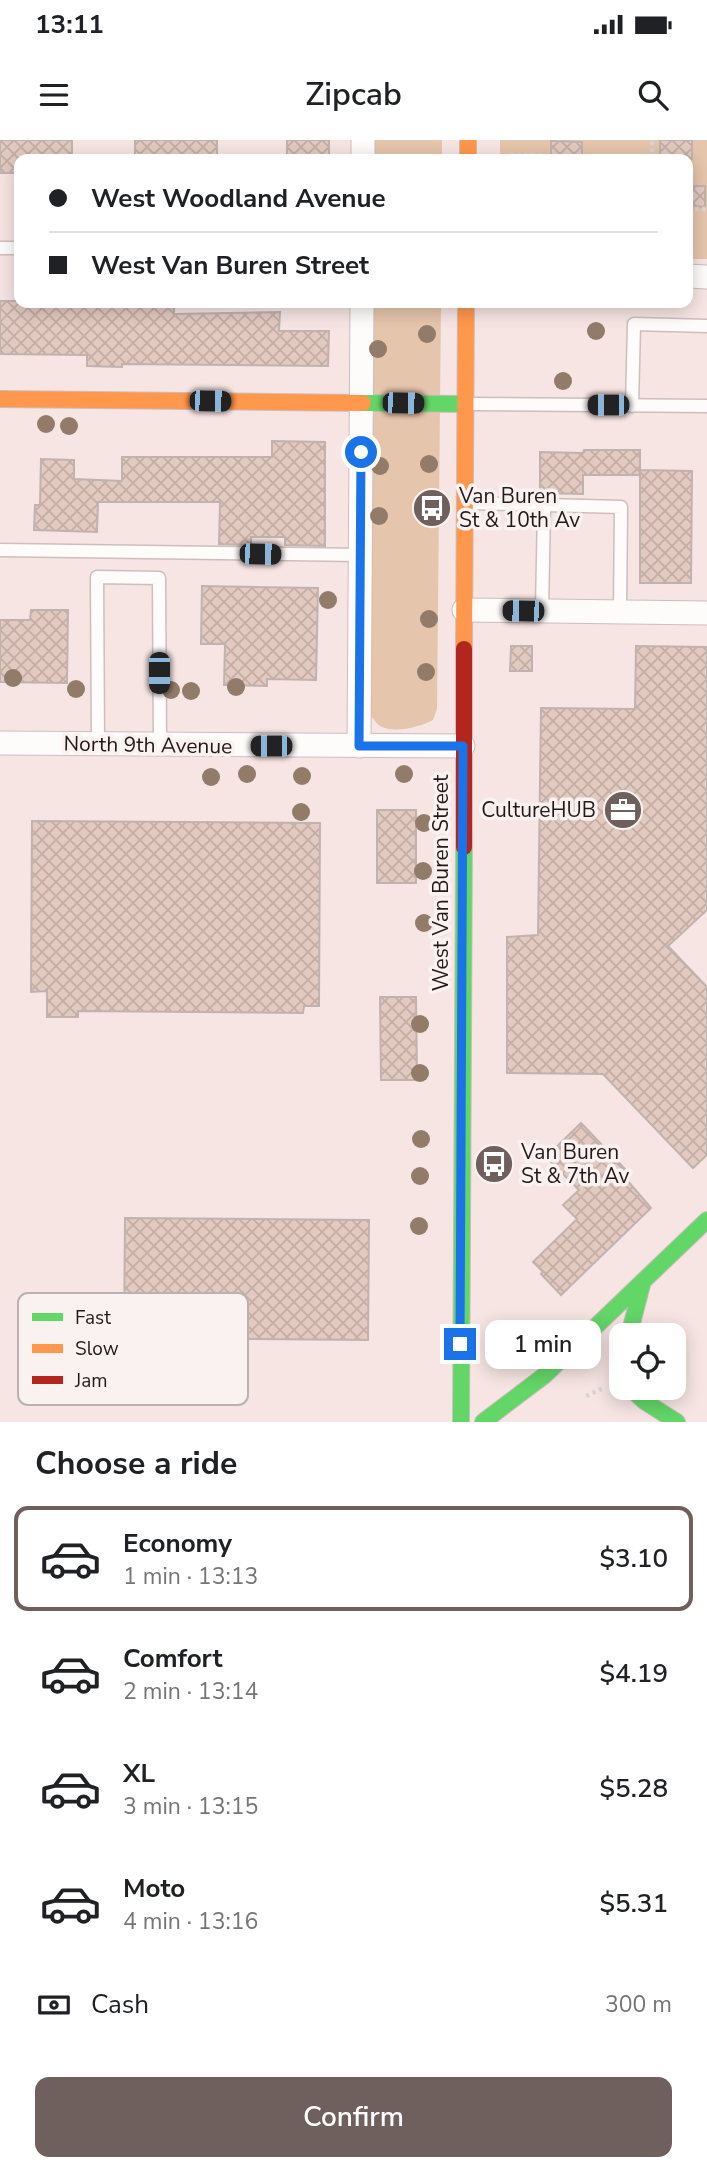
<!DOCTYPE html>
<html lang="en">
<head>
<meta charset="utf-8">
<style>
	:root { --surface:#fff; --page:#f2f2f2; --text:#202124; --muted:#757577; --line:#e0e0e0; --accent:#6f605e }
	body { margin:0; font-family:"Nunito Sans",sans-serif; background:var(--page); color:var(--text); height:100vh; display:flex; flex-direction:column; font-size:26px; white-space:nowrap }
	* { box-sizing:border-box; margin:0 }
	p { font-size:23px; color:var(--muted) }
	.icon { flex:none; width:38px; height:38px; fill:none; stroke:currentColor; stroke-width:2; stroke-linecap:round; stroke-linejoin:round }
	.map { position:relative; height:1282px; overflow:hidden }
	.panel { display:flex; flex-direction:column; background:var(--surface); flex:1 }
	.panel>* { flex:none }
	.guide { position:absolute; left:14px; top:14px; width:679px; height:154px; border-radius:14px; box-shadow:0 4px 18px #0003; display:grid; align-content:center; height:154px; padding:0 35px; background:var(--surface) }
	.fabs { position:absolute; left:609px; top:1183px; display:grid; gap:14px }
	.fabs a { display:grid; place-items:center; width:77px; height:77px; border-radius:14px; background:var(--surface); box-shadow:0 4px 18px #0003; font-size:35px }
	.end { position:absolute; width:32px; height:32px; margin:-16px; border:9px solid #1a73e8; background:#fff; box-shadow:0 0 0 4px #fff }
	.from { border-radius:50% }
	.bubble { position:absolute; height:49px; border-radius:14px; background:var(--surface); box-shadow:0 4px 18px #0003; font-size:23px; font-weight:600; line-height:49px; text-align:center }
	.car { position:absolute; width:21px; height:42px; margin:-21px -10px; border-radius:9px; box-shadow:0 0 5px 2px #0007; background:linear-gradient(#222 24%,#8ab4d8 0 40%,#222 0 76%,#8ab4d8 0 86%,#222 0) }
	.guide b { display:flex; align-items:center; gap:24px; height:66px; font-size:26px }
	.guide b+b { border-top:2px solid var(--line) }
	.guide i { width:18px; height:18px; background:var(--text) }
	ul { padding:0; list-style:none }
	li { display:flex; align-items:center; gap:21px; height:105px; margin:0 14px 10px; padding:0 21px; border:4px solid transparent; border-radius:14px }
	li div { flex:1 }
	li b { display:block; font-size:26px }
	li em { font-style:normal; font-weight:600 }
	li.active { border-color:var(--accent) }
	li>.icon { width:63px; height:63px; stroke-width:1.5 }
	h2 { padding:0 35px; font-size:32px; line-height:84px }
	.pay { display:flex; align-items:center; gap:18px; height:77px; padding:0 35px; font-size:26px }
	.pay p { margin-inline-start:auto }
	.primary-button { display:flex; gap:14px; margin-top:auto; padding:14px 35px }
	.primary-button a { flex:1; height:80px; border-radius:14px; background:var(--accent); color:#fff; font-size:28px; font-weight:600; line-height:80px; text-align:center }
	.status { display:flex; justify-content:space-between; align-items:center; height:49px; padding:0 35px; background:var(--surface); direction:ltr }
	.status svg { height:19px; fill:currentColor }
	header { display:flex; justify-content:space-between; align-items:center; height:91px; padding:0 35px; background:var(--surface); font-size:32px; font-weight:600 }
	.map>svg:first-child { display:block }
	.green { fill:#e5c5ab }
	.building { fill:url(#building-cross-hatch); stroke:#c0b3af; stroke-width:2 }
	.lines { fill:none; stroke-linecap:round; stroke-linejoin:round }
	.lane-casing { stroke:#cdbebd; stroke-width:15 }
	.street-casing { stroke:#cdbebd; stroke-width:25 }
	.fast-casing { stroke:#cdbebd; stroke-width:18 }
	.slow-casing { stroke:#cdbebd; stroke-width:18 }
	.jam-casing { stroke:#cdbebd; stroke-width:18 }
	.path { stroke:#dad5d5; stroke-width:4.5; stroke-dasharray:3.5 3.5; stroke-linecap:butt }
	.lane { stroke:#fefbfb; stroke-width:12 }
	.street { stroke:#fefbfb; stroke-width:23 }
	.fast { stroke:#63d668; stroke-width:16 }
	.slow { stroke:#ff974d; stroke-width:16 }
	.jam { stroke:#b3261e; stroke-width:16 }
	.tree { fill:#927b69 }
	.route { stroke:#1a73e8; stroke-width:9 }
	.labels { text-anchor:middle; stroke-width:7; stroke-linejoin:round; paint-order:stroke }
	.poi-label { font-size:21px; fill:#261817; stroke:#faf2f1; text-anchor:start }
	.street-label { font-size:21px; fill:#261817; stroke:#faf2f1 }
	.key { fill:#faf2f1; stroke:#bab1b0; stroke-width:2 }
	.key-label { font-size:19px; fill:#261817 }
</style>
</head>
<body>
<div class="status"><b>13:11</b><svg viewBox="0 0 49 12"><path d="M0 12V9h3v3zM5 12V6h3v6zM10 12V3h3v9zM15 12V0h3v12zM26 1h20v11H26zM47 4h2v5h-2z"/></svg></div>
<header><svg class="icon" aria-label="menu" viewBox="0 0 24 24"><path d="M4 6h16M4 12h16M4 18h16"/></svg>Zipcab<svg class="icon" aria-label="search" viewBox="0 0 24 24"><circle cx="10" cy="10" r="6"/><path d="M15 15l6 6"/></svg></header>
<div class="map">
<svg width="707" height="1282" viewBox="0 0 707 1282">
	<defs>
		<pattern id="building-cross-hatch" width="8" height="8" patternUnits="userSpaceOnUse" patternTransform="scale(1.75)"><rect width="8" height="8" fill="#e3cac1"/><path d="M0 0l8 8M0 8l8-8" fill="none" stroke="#c3ada5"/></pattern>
	</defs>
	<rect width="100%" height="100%" fill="#f6e5e3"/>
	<path class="green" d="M375,0H442V19H375Z
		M500,0H707V119H688V19H500Z
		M374,163H441L437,569L433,580C420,587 396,593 382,587C377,585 374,579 370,575Z"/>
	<path class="building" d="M0,0H72V19H18V33H0Z
		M135,0H217V19H135Z
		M287,0H329V19H287Z
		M660,0H692V19H660Z
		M551,1L582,2V19H551Z
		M688,46H705V67L688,66Z
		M0,161H19L26,163V166L88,167V163H174V174L280,172L279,191H329L328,226L122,224V227L87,226V215L0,214Z
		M272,301L325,302V406L285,405V397H251V405L219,404L220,362H98L97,392L34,390L35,365H40L41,319L74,320V339L122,341V317H272Z
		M584,310H640V335H583V354L540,353V312L583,313Z
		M640,330L692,331L691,443H640Z
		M202,446L318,448L316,540L267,539V546L224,545L225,504H201Z
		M31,470H68L67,543L0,542V480H30Z
		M511,506H532V531H510Z
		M636,506L707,507V770L668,806L707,847V1015L693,1028L603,934L507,933V797L538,795L541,568L635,569Z
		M377,670H416V743H377Z
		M32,681L320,683L319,866H304L303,873L78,871V877H47V851L31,852Z
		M380,857H416L417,940H381Z
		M581,983L625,1029L621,1033L651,1068L561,1155L541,1134L543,1132L533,1122L577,1079L563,1065L579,1050L546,1017Z
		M125,1078L369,1080L368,1200L124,1198Z"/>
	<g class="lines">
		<g class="lane-casing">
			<path id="lane" d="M0,108H19
				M469,264L707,266
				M632,266L634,184L707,186
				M467,363L621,367L620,472
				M0,410L360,415
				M542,471L544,366
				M98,604L97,437L159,438L160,605"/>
		</g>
		<g class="street-casing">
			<path id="street" d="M363,19V0
				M688,136L707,137
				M464,470L707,473
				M0,603L463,606
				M359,606L362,163"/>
		</g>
		<g class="fast-casing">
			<path id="fast" d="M363,263L465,264
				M629,1195L643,1141
				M630,1248L644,1261L677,1282
				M461,1282L464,707
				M483,1282L545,1235L707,1080"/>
		</g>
		<g class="slow-casing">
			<path id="slow" d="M468,0V19
				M0,259L363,263
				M464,509L466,163"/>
		</g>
		<g class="jam-casing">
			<path id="jam" d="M464,707V509"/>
		</g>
		<path class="path" d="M510,15L551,16
			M652,19V0
			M688,69H707
			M586,1256L604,1248"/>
		<use href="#lane" class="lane"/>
		<use href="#street" class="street"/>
		<use href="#fast" class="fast"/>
		<use href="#slow" class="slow"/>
		<use href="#jam" class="jam"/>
	</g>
	<g class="tree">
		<circle cx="596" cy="191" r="9"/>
		<circle cx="427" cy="194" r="9"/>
		<circle cx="378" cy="209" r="9"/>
		<circle cx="563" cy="241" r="9"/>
		<circle cx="46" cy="284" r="9"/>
		<circle cx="69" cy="286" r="9"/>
		<circle cx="429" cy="324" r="9"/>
		<circle cx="380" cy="326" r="9"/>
		<circle cx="428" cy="373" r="9"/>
		<circle cx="379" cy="376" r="9"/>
		<circle cx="328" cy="460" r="9"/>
		<circle cx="429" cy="479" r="9"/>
		<circle cx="426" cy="532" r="9"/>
		<circle cx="13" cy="538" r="9"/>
		<circle cx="236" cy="547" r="9"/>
		<circle cx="76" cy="549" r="9"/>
		<circle cx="171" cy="550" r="9"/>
		<circle cx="191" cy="551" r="9"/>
		<circle cx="247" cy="634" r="9"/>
		<circle cx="404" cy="634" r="9"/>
		<circle cx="302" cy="636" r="9"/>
		<circle cx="211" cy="637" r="9"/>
		<circle cx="301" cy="672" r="9"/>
		<circle cx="424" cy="683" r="9"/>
		<circle cx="423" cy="731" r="9"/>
		<circle cx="424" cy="783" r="9"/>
		<circle cx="420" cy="884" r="9"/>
		<circle cx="420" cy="933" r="9"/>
		<circle cx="421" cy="999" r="9"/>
		<circle cx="420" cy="1036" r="9"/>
		<circle cx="419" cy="1086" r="9"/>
	</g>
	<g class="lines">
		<path class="route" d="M361,312L359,606H463L460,1204"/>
	</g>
	<defs>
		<g id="bus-disc" transform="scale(2.0125)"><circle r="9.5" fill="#6f605e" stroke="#faf2f1"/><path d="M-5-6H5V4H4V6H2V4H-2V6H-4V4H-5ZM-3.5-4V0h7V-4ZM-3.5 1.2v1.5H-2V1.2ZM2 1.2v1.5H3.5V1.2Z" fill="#fff"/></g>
		<g id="office-disc" transform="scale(2.0125)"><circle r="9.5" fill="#6f605e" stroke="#faf2f1"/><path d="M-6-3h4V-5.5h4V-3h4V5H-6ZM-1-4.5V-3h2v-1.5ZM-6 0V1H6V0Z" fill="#fff"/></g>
	</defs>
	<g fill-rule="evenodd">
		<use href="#bus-disc" x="432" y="368"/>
		<use href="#office-disc" x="623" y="670"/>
		<use href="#bus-disc" x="494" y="1024"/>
	</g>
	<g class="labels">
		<g class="poi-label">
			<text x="459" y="363">Van Buren<tspan x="459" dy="24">St &amp; 10th Av</tspan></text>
			<text x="596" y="677" text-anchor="end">CultureHUB</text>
			<text x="521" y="1019">Van Buren<tspan x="521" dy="24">St &amp; 7th Av</tspan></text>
		</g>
		<g class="street-label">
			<text transform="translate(148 605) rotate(1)" y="7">North 9th Avenue</text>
			<text transform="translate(441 743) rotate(-90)" y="7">West Van Buren Street</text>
		</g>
	</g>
	<rect x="18" y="1153" width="230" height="112" rx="10" class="key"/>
	<rect x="32" y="1173" width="31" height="8" fill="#63d668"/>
	<rect x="32" y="1204" width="31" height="9" fill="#ff974d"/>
	<rect x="32" y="1236" width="31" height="8" fill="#b3261e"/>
	<g class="key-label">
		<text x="75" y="1184">Fast</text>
		<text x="75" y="1215">Slow</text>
		<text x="75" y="1247">Jam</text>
	</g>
</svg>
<div class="fabs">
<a><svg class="icon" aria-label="locate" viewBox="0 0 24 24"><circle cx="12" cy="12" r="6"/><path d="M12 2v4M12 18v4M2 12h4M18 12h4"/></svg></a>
</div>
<i class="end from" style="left:361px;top:312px"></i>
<i class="end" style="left:460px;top:1204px"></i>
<div class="bubble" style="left:485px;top:1180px;width:116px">1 min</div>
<i class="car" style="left:210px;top:261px;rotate:91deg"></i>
<i class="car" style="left:403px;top:263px;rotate:91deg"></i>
<i class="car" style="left:608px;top:265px;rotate:270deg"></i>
<i class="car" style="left:260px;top:414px;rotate:91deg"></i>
<i class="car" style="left:523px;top:471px;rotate:271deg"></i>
<i class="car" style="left:159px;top:533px;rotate:180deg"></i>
<i class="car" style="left:271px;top:606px;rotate:270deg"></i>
<div class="guide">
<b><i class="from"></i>West Woodland Avenue</b>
<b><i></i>West Van Buren Street</b>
</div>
</div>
<section class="panel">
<h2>Choose a ride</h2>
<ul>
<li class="active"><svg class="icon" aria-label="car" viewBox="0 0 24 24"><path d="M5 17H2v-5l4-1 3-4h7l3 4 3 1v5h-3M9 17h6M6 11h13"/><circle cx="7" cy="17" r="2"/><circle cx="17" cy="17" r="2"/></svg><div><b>Economy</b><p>1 min · 13:13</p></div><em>$3.10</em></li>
<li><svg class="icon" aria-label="car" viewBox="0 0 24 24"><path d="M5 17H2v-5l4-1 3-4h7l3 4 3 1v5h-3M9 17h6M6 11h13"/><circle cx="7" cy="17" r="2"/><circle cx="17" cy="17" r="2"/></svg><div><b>Comfort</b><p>2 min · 13:14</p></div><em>$4.19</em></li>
<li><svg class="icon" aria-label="car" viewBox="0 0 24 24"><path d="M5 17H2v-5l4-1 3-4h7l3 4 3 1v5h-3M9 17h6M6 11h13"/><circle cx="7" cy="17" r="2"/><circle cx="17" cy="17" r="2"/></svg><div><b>XL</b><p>3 min · 13:15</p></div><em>$5.28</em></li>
<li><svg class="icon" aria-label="car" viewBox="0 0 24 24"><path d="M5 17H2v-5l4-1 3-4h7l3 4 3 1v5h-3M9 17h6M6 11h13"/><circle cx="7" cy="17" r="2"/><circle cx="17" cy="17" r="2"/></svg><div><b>Moto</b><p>4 min · 13:16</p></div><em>$5.31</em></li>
</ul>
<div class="pay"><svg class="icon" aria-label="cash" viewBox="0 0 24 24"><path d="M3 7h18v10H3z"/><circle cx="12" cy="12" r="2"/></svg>Cash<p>300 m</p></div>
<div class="primary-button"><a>Confirm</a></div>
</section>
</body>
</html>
